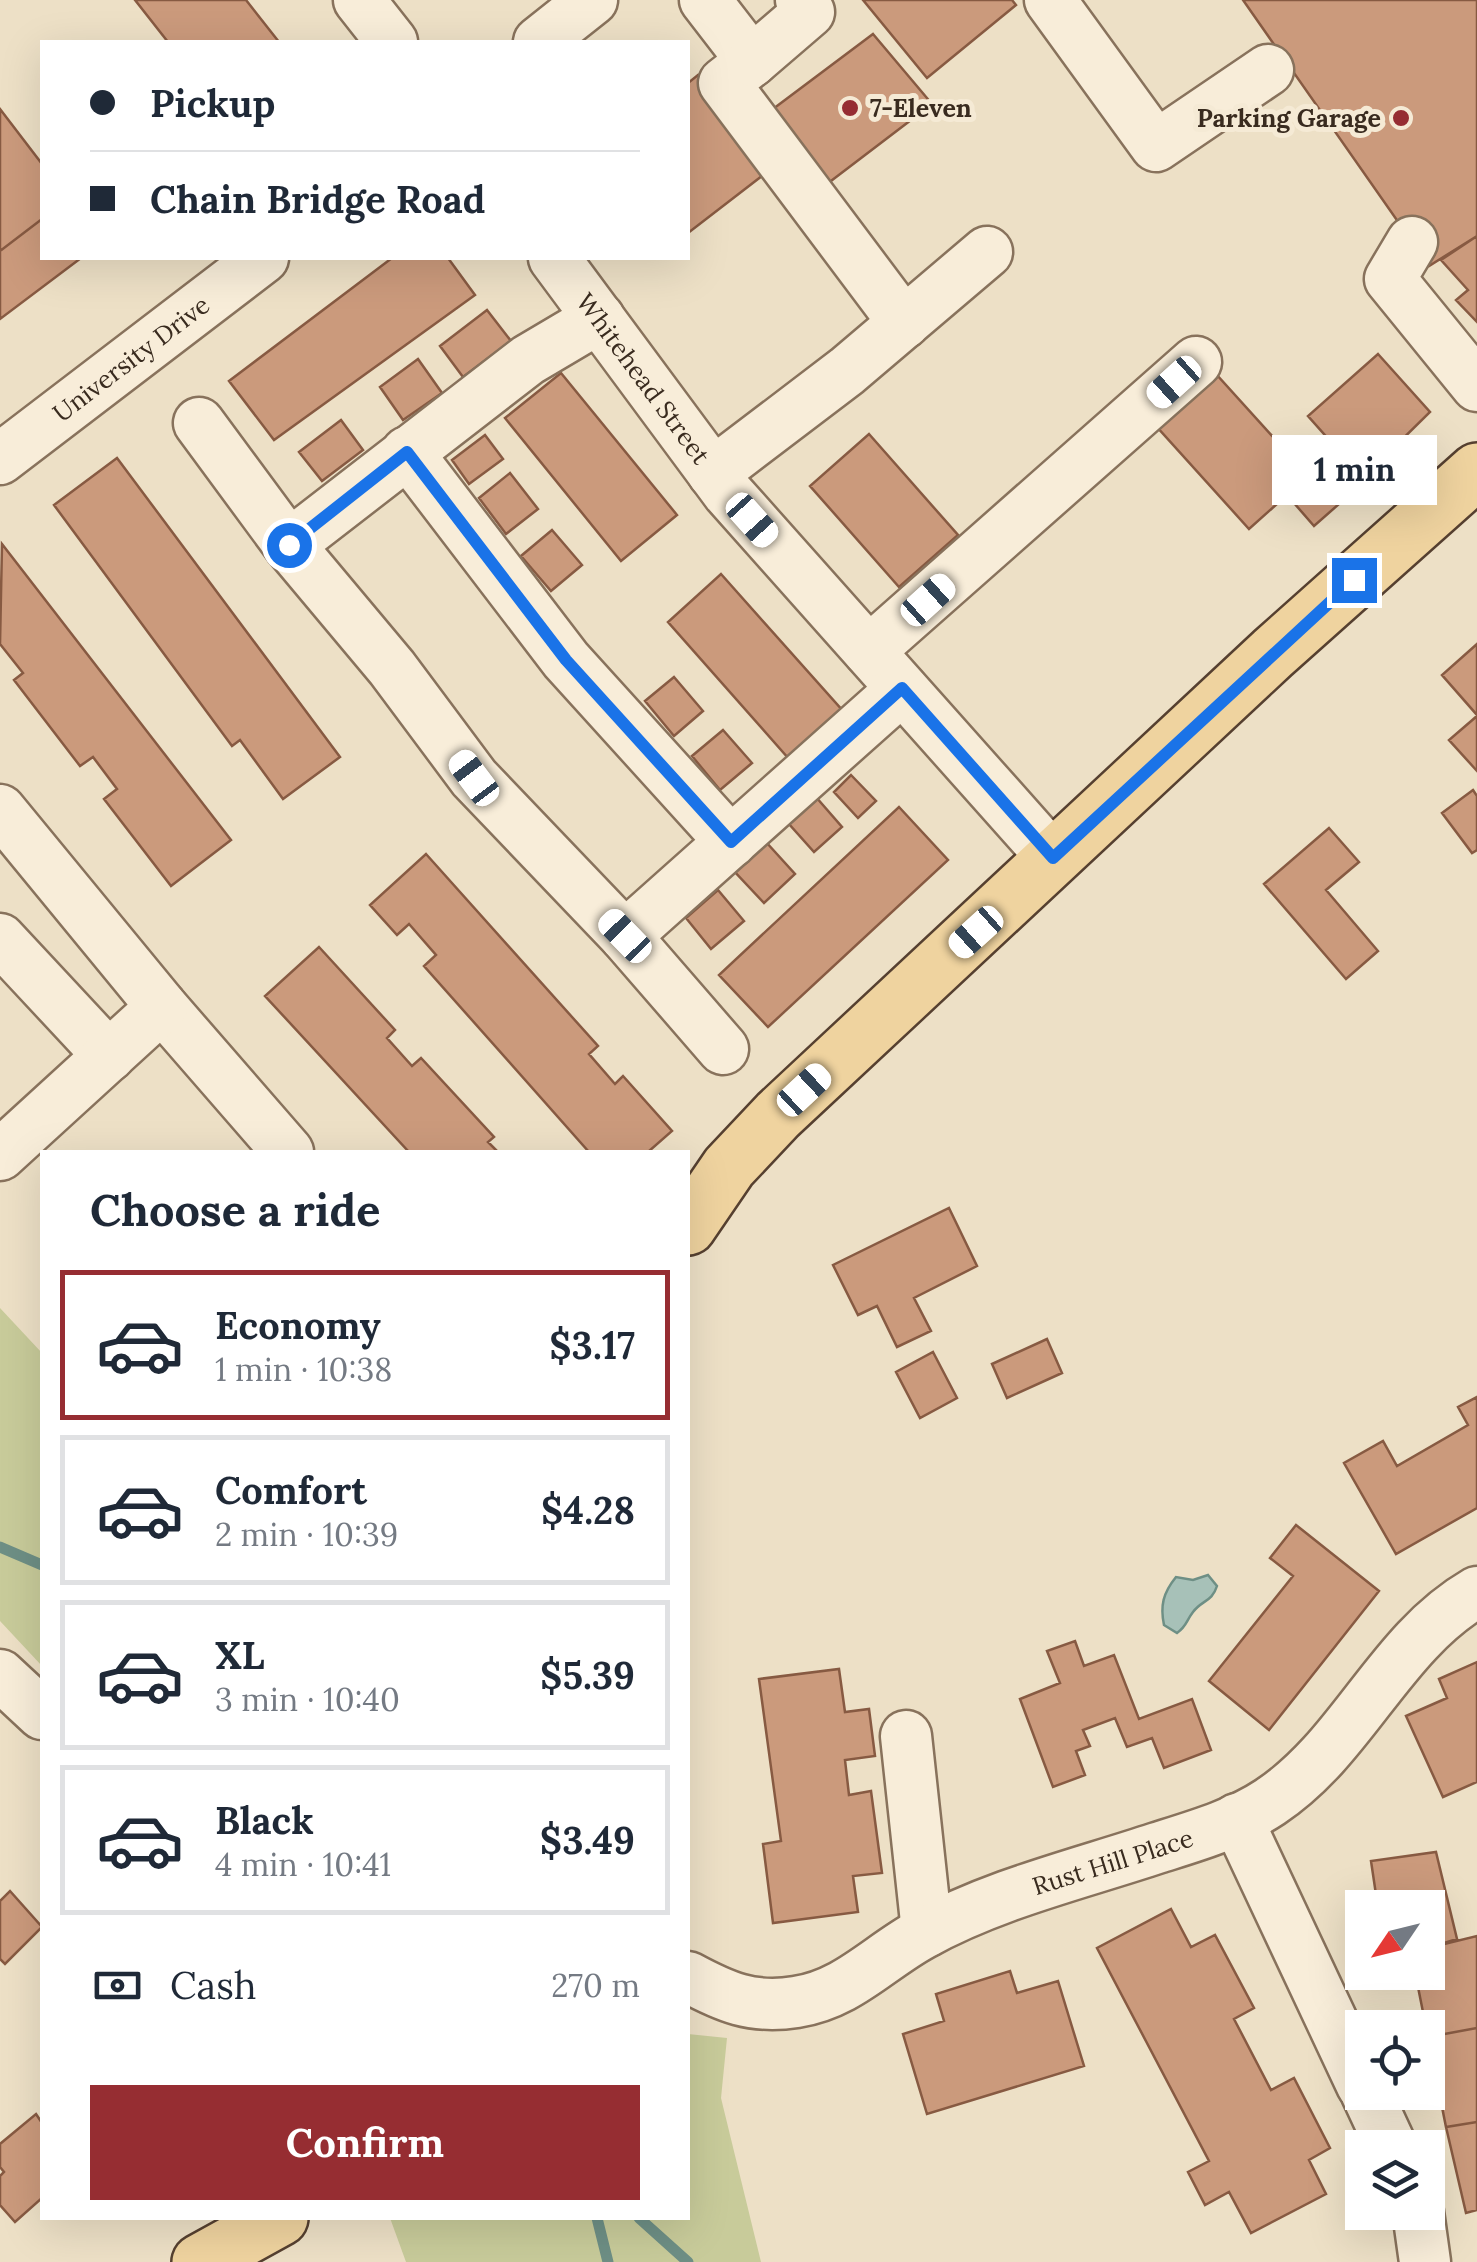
<!DOCTYPE html>
<html lang="en">
<head>
<meta charset="utf-8">
<style>
	:root { --surface:#fff; --page:#f2f2f3; --text:#1f2937; --muted:#747a83; --line:#e0e1e3; --accent:#962d32 }
	body { margin:0; font-family:Lora,serif; background:var(--page); color:var(--text); height:100vh; display:flex; flex-direction:column; font-size:38px; white-space:nowrap }
	* { box-sizing:border-box; margin:0 }
	p { font-size:32px; color:var(--muted) }
	.icon { flex:none; width:55px; height:55px; fill:none; stroke:currentColor; stroke-width:2; stroke-linecap:round; stroke-linejoin:round }
	.map { position:relative; flex:1; overflow:hidden }
	.details { position:absolute; left:40px; top:1150px; width:650px; height:1070px; display:flex; flex-direction:column; background:var(--surface); border-radius:0px; box-shadow:0 10px 40px #0002 }
	.details>* { flex:none }
	.banner { position:absolute; left:40px; top:40px; width:650px; height:220px; border-radius:0px; box-shadow:0 10px 40px #0002; display:grid; align-content:center; height:220px; padding:0 50px; background:var(--surface) }
	.needle { width:65px; rotate:235deg }
	.controls { position:absolute; left:1345px; top:1890px; display:grid; gap:20px }
	.controls a { display:grid; place-items:center; width:100px; height:100px; border-radius:0px; background:var(--surface); box-shadow:0 10px 40px #0002; font-size:50px }
	.end { position:absolute; width:45px; height:45px; margin:-22px; border:12px solid #1a73e8; background:#fff; box-shadow:0 0 0 5px #fff }
	.from { border-radius:50% }
	.bubble { position:absolute; height:70px; border-radius:0px; background:var(--surface); box-shadow:0 10px 40px #0002; font-size:32px; font-weight:800; line-height:70px; text-align:center }
	.car { position:absolute; width:30px; height:60px; margin:-30px -15px; border-radius:12px; box-shadow:0 0 8px 2px #0007; background:linear-gradient(#fff 24%,#345 0 40%,#fff 0 76%,#345 0 86%,#fff 0) }
	.banner b { display:flex; align-items:center; gap:35px; height:95px; font-size:38px }
	.banner b+b { border-top:2px solid var(--line) }
	.banner i { width:25px; height:25px; background:var(--text) }
	ul { padding:0; list-style:none }
	li { display:flex; align-items:center; gap:30px; height:150px; margin:0 20px 15px; padding:0 30px; border:5px solid var(--line); border-radius:0px }
	li div { flex:1 }
	li b { display:block; font-size:38px }
	li em { font-style:normal; font-weight:800 }
	li.on { border-color:var(--accent) }
	li>.icon { width:90px; height:90px; stroke-width:1.5 }
	h2 { padding:0 50px; font-size:45px; line-height:120px }
	.pay { display:flex; align-items:center; gap:25px; height:110px; padding:0 50px; font-size:38px }
	.pay p { margin-inline-start:auto }
	.button { display:flex; gap:20px; margin-top:auto; padding:20px 50px }
	.button a { flex:1; height:115px; border-radius:0px; background:var(--accent); color:#fff; font-size:40px; font-weight:800; line-height:115px; text-align:center }
	.map>svg:first-child { display:block }
	.green { fill:#c8cb9a }
	.water { fill:#a7c1b8; stroke:#6e8f85; stroke-width:2.5 }
	.lines { fill:none; stroke-linecap:round; stroke-linejoin:round }
	.stream { stroke:#6e8f85; stroke-width:11 }
	.building { fill:#cb9a7c; stroke:#875a42; stroke-width:2.5 }
	.minor-casing { stroke:#88725c; stroke-width:55 }
	.major-casing { stroke:#564030; stroke-width:60 }
	.minor { stroke:#f8edd9; stroke-width:50 }
	.major { stroke:#efd39f; stroke-width:55 }
	.route { stroke:#1a73e8; stroke-width:12 }
	.poi-dot { fill:#962d32; stroke:#f5ead5; stroke-width:4 }
	.labels { text-anchor:middle; stroke-width:10; stroke-linejoin:round; paint-order:stroke }
	.poi-label { font-size:25px; font-weight:bold; fill:#392b1f; stroke:#f5ead5; text-anchor:start }
	.street-label { font-size:25px; fill:#392b1f; stroke:#f5ead5 }
</style>
</head>
<body>
<div class="map">
<svg width="1477" height="2262" viewBox="0 0 1477 2262">
	<rect width="100%" height="100%" fill="#ede0c6"/>
	<path class="green" d="M0,1308L42,1353V1666L0,1621Z
		M688,2034L727,2038L721,2098L761,2262H406L390,2218H688Z"/>
	<path class="water" d="M1208,1575L1217,1586C1212,1602 1202,1600 1193,1612C1186,1621 1187,1626 1177,1633L1164,1625C1160,1606 1163,1593 1176,1577L1193,1580Z"/>
	<g class="lines">
		<path class="stream" d="M0,1547L42,1565
			M597,2218L608,2262
			M639,2218L688,2262"/>
	</g>
	<path class="building" d="M135,0H246L279,42H168Z
		M863,0H1012L1016,5L927,78Z
		M1243,0H1477V236L1429,266Z
		M873,34L932,104L827,184L769,112Z
		M698,75L771,169L688,233V83Z
		M0,109L42,164V219L0,251Z
		M42,219V258H81L0,319V251Z
		M1477,236V322L1456,300L1468,290L1441,260Z
		M392,258H448L475,295L274,440L229,381Z
		M487,310L511,341L463,377L440,346Z
		M1378,354L1430,412L1370,471L1373,474L1314,526L1287,495L1249,529L1157,427L1216,374L1302,469L1331,442L1308,416Z
		M418,359L442,393L403,420L380,387Z
		M561,373L677,515L621,561L505,418Z
		M341,420L363,450L322,481L299,452Z
		M869,434L958,535L899,587L810,486Z
		M485,435L503,459L469,484L452,460Z
		M117,458L340,757L283,799L240,740L232,746L54,505Z
		M510,473L538,509L506,534L479,498Z
		M552,530L582,565L551,591L521,556Z
		M2,544L231,840L171,886L104,799L117,789L93,757L80,766L14,680L23,673L0,644Z
		M721,574L843,711L789,759L668,622Z
		M1477,644V715L1442,675Z
		M674,677L703,711L674,736L645,701Z
		M1477,716V771L1449,740Z
		M723,730L752,763L720,790L692,756Z
		M851,775L876,801L858,818L834,792Z
		M809,789L842,827L814,852L781,815Z
		M1473,790L1477,796V850L1472,853L1442,813Z
		M899,807L948,860L768,1027L719,975Z
		M1329,828L1359,862L1326,890L1378,951L1346,979L1264,884Z
		M766,842L795,874L764,903L734,871Z
		M426,854L598,1046L589,1054L615,1084L623,1076L672,1131L648,1152H589L424,966L436,955L409,924L397,935L370,905Z
		M718,890L744,921L711,949L686,918Z
		M319,947L395,1030L387,1038L412,1066L421,1058L494,1137L488,1142L498,1152H409L265,996Z
		M949,1208L977,1266L914,1298L931,1331L897,1347L877,1306L858,1315L833,1265Z
		M1047,1339L1062,1373L1007,1398L992,1364Z
		M933,1352L957,1398L920,1418L896,1372Z
		M1477,1397V1508L1396,1554L1344,1463L1383,1441L1397,1466L1468,1425L1458,1407Z
		M1296,1525L1379,1591L1269,1730L1209,1681L1293,1576L1270,1558Z
		M1075,1641L1084,1666L1114,1655L1139,1719L1192,1699L1211,1750L1164,1768L1152,1738L1127,1747L1115,1718L1083,1730L1090,1746L1076,1751L1085,1775L1053,1787L1020,1699L1060,1683L1047,1651Z
		M1477,1662V1782L1443,1797L1406,1716L1447,1698L1439,1679Z
		M839,1669L845,1712L869,1709L875,1756L845,1760L849,1795L871,1791L882,1873L853,1876L858,1912L773,1923L763,1844L781,1841L759,1679Z
		M1436,1852L1457,1939L1428,1948V1908H1378L1371,1861Z
		M10,1891L42,1927L5,1964L0,1959V1901Z
		M1171,1909L1191,1947L1215,1935L1254,2008L1234,2019L1271,2090L1294,2078L1330,2148L1309,2160L1326,2194L1251,2233L1229,2192L1205,2205L1188,2172L1209,2161L1097,1948Z
		M1477,1936V2028L1428,2037L1415,1972H1428V1948Z
		M1010,1971L1017,1993L1058,1981L1084,2066L927,2114L903,2034L944,2021L936,1994Z
		M1477,2028V2122L1446,2127L1428,2037Z
		M36,2114L42,2123V2198L15,2222L0,2205V2176L4,2172L0,2167V2144Z
		M1477,2122V2210L1466,2213L1446,2127Z"/>
	<g class="lines">
		<g class="minor-casing">
			<g id="minor">
				<path d="M359,0L392,42"/>
				<path d="M705,0L752,61L724,83L904,323"/>
				<path d="M1050,0L1156,146L1268,70"/>
				<path d="M539,42L592,0"/>
				<path d="M752,61L809,12L801,0"/>
				<path d="M1412,242L1390,279L1477,386"/>
				<path id="s1" d="M554,258L728,493L1053,858"/>
				<path d="M199,423L289,545L392,668L474,778L625,936L723,1049"/>
				<path d="M407,452L566,660L731,842"/>
				<path id="s2" d="M0,459L263,258"/>
				<path d="M713,473L847,371L987,252"/>
				<path d="M289,545L528,360L599,318"/>
				<path d="M869,651L1196,362"/>
				<path d="M0,810L162,1007L288,1152"/>
				<path d="M625,936L902,689"/>
				<path d="M0,939L109,1056"/>
				<path d="M0,1155L162,1007"/>
				<path d="M0,1675L42,1714"/>
				<path d="M906,1736L927,1931"/>
				<path d="M1237,1819L1362,2085"/>
				<path id="s3" d="M688,1977C725,1997 752,2009 796,2002C848,1994 878,1958 922,1934C994,1894 1079,1874 1157,1848C1195,1836 1237,1824 1270,1802C1354,1746 1389,1643 1477,1592"/>
				<path d="M1366,2092L1392,2148"/>
				<path d="M1418,2212L1425,2262"/>
			</g>
		</g>
		<g class="major-casing">
			<path id="major" d="M688,1227L729,1167L778,1115L1273,653L1477,471
				M200,2262L280,2218"/>
		</g>
		<use href="#minor" class="minor"/>
		<use href="#major" class="major"/>
	</g>
	<g class="lines">
		<path class="route" d="M289,545L407,452L566,660L731,842L902,688L1053,858L1354,580"/>
	</g>
	<g class="poi-dot">
		<circle cx="850" cy="108" r="10"/>
		<circle cx="1401" cy="118" r="10"/>
	</g>
	<g class="labels">
		<g class="poi-label">
			<text x="870" y="117">7-Eleven</text>
			<text x="1381" y="127" text-anchor="end">Parking Garage</text>
		</g>
		<g class="street-label">
			<text dy="9" stroke="none"><textPath href="#s2" startOffset="165">University Drive</textPath></text>
			<text dy="9" stroke="none"><textPath href="#s1" startOffset="150">Whitehead Street</textPath></text>
			<text dy="9" stroke="none"><textPath href="#s3" startOffset="462">Rust Hill Place</textPath></text>
		</g>
	</g>
</svg>
<div class="controls">
<a><svg class="needle" viewBox="-14 -14 28 28"><path d="M0-13l5 13h-10z" fill="#e53935"/><path d="M0 13l5-13h-10z" fill="#747a83"/></svg></a>
<a><svg class="icon" aria-label="locate" viewBox="0 0 24 24"><circle cx="12" cy="12" r="6"/><path d="M12 2v4M12 18v4M2 12h4M18 12h4"/></svg></a>
<a><svg class="icon" aria-label="layers" viewBox="0 0 24 24"><path d="M12 4l9 5-9 5-9-5zM3 14l9 5 9-5"/></svg></a>
</div>
<i class="end from" style="left:289px;top:545px"></i>
<i class="end" style="left:1354px;top:580px"></i>
<div class="bubble" style="left:1272px;top:435px;width:165px">1 min</div>
<i class="car" style="left:1174px;top:382px;rotate:228deg"></i>
<i class="car" style="left:752px;top:520px;rotate:138deg"></i>
<i class="car" style="left:928px;top:600px;rotate:48deg"></i>
<i class="car" style="left:474px;top:778px;rotate:323deg"></i>
<i class="car" style="left:976px;top:932px;rotate:228deg"></i>
<i class="car" style="left:625px;top:936px;rotate:316deg"></i>
<i class="car" style="left:804px;top:1090px;rotate:47deg"></i>
<div class="banner">
<b><i class="from"></i>Pickup</b>
<b><i></i>Chain Bridge Road</b>
</div>
<section class="details">
<h2>Choose a ride</h2>
<ul>
<li class="on"><svg class="icon" aria-label="car" viewBox="0 0 24 24"><path d="M5 17H2v-5l4-1 3-4h7l3 4 3 1v5h-3M9 17h6M6 11h13"/><circle cx="7" cy="17" r="2"/><circle cx="17" cy="17" r="2"/></svg><div><b>Economy</b><p>1 min · 10:38</p></div><em>$3.17</em></li>
<li><svg class="icon" aria-label="car" viewBox="0 0 24 24"><path d="M5 17H2v-5l4-1 3-4h7l3 4 3 1v5h-3M9 17h6M6 11h13"/><circle cx="7" cy="17" r="2"/><circle cx="17" cy="17" r="2"/></svg><div><b>Comfort</b><p>2 min · 10:39</p></div><em>$4.28</em></li>
<li><svg class="icon" aria-label="car" viewBox="0 0 24 24"><path d="M5 17H2v-5l4-1 3-4h7l3 4 3 1v5h-3M9 17h6M6 11h13"/><circle cx="7" cy="17" r="2"/><circle cx="17" cy="17" r="2"/></svg><div><b>XL</b><p>3 min · 10:40</p></div><em>$5.39</em></li>
<li><svg class="icon" aria-label="car" viewBox="0 0 24 24"><path d="M5 17H2v-5l4-1 3-4h7l3 4 3 1v5h-3M9 17h6M6 11h13"/><circle cx="7" cy="17" r="2"/><circle cx="17" cy="17" r="2"/></svg><div><b>Black</b><p>4 min · 10:41</p></div><em>$3.49</em></li>
</ul>
<div class="pay"><svg class="icon" aria-label="cash" viewBox="0 0 24 24"><path d="M3 7h18v10H3z"/><circle cx="12" cy="12" r="2"/></svg>Cash<p>270 m</p></div>
<div class="button"><a>Confirm</a></div>
</section>
</div>
</body>
</html>
